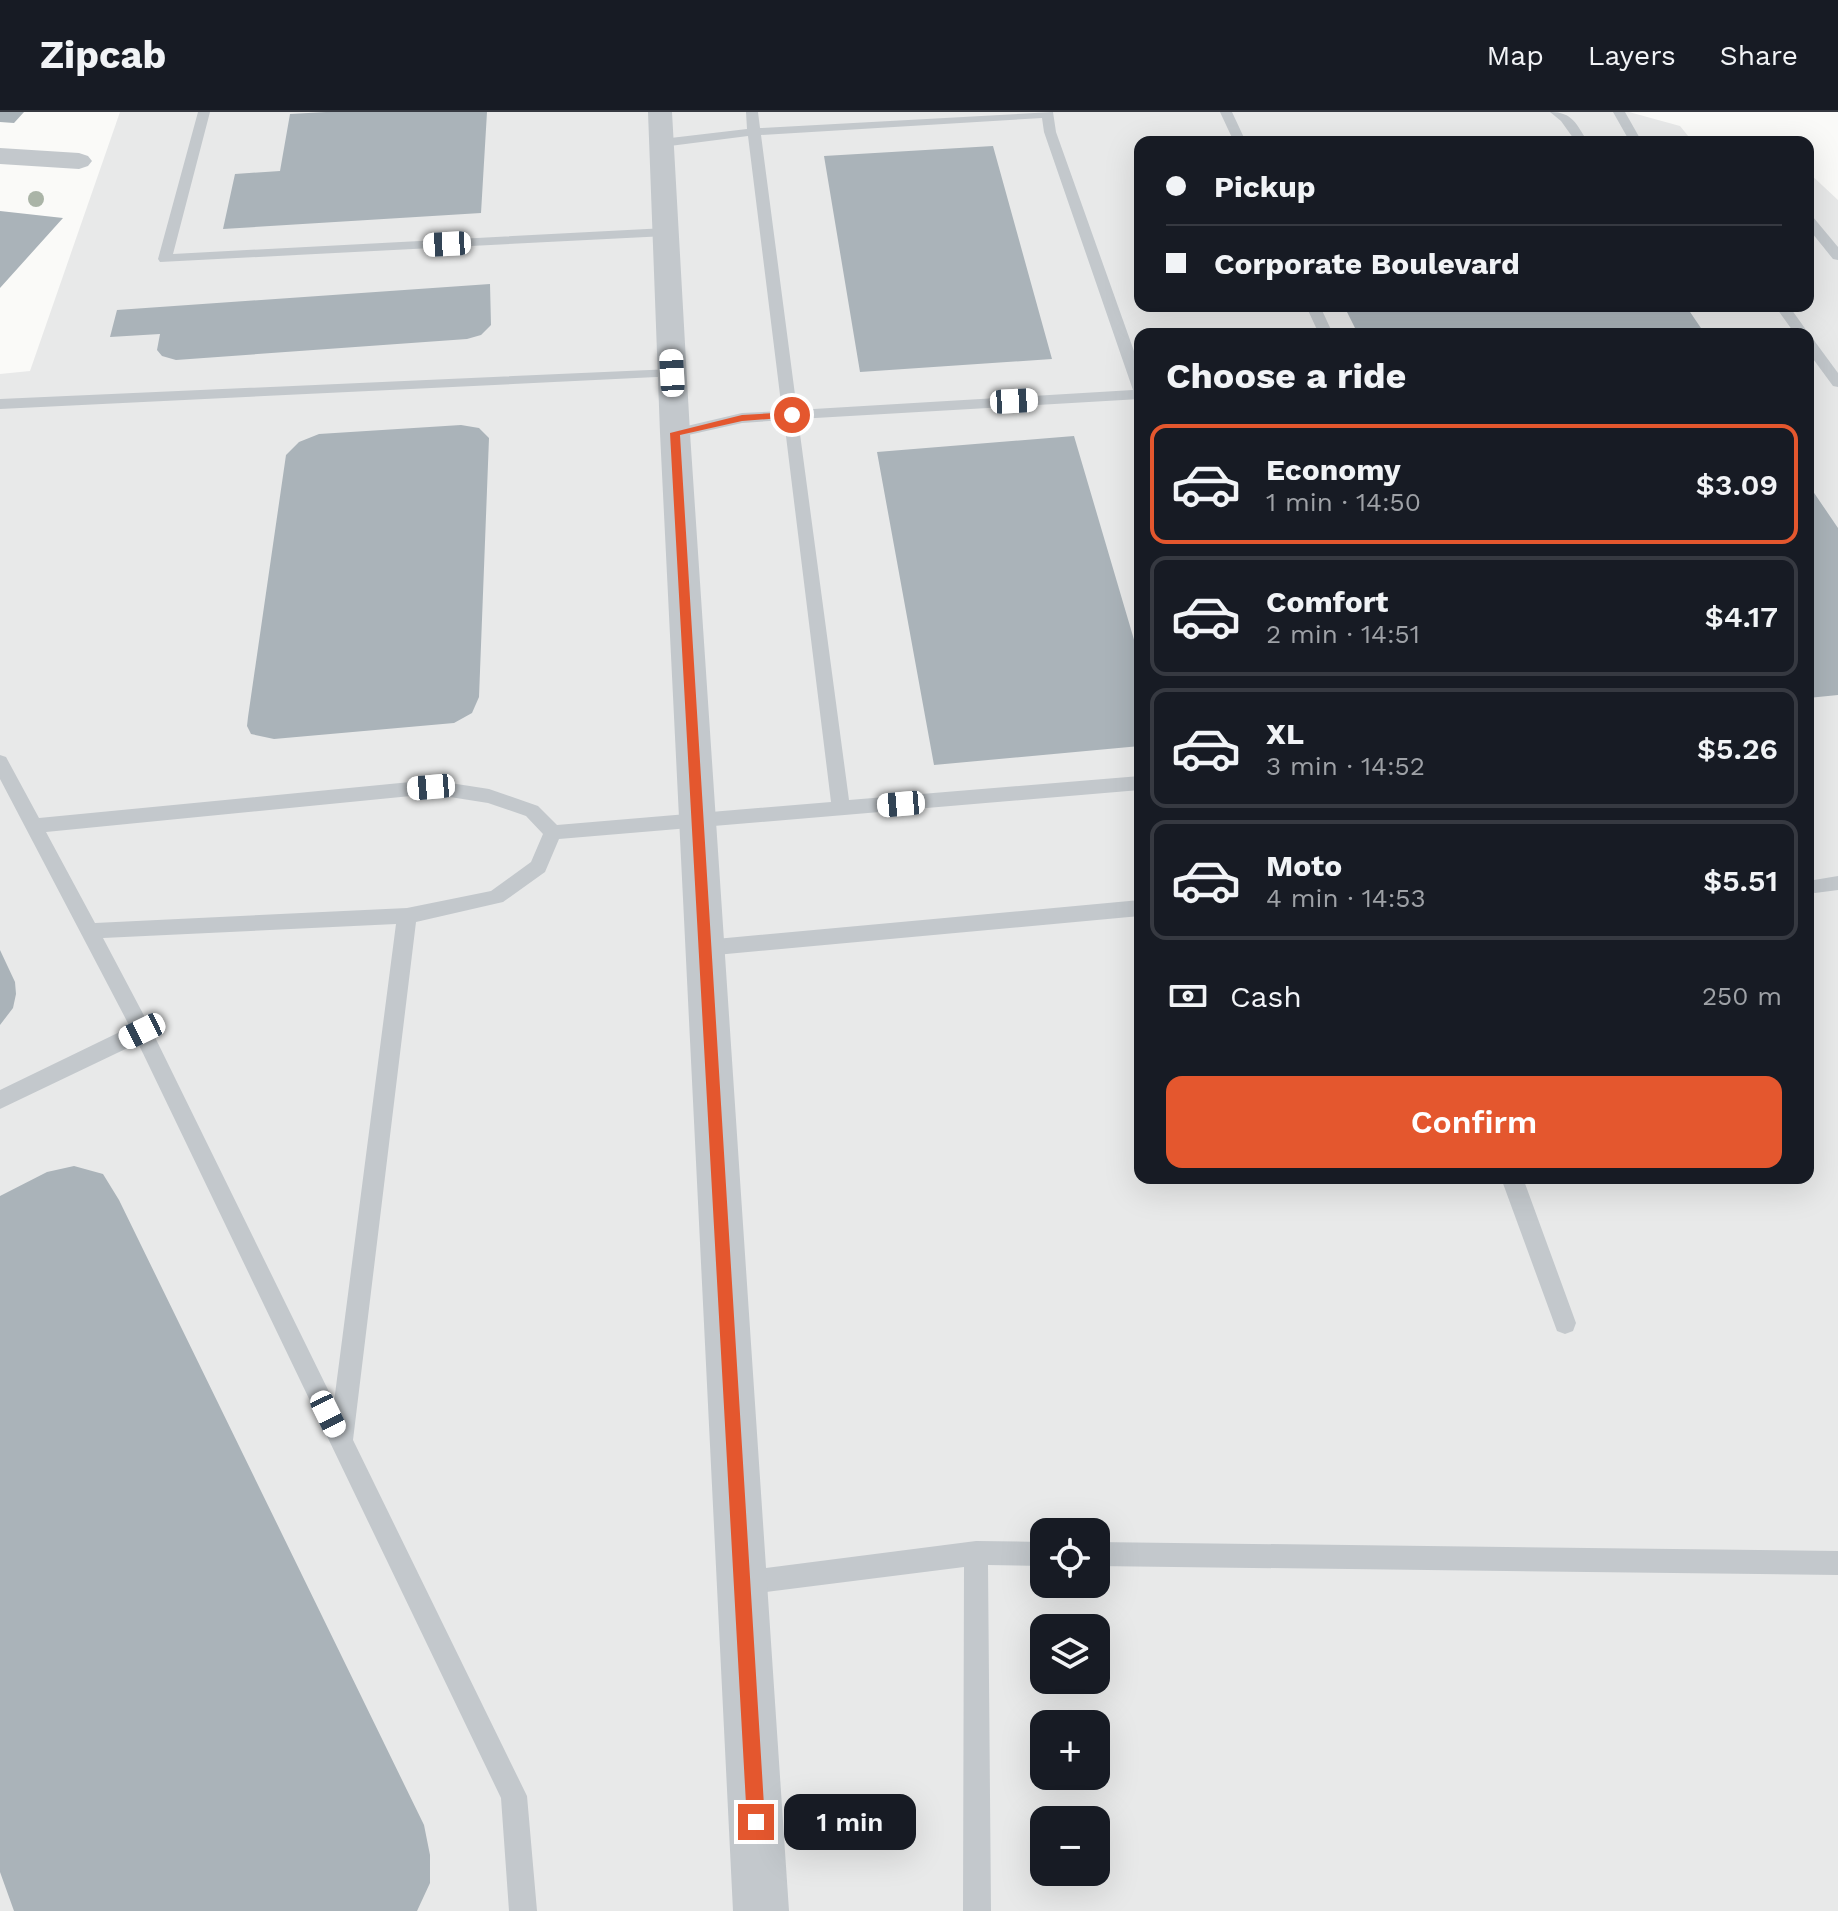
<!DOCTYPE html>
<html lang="en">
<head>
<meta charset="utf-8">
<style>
	:root { --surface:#171b24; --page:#20242c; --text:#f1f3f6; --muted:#9ea1a6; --line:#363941; --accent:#e4572e }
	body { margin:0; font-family:"Work Sans",sans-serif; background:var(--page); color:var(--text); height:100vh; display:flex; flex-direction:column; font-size:30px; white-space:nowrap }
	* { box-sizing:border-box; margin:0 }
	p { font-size:26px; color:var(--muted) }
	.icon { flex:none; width:44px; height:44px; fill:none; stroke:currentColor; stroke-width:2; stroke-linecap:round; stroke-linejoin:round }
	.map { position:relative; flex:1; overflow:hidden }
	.details { position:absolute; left:1134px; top:216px; width:680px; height:856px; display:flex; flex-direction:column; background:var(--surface); border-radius:16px; box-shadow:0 8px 32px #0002 }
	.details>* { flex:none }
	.top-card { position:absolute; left:1134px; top:24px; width:680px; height:176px; border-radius:16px; box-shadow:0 8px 32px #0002; display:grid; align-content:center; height:176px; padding:0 32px; background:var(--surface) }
	.tools { position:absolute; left:1030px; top:1406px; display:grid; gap:16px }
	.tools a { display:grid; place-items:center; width:80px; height:80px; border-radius:16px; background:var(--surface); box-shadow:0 8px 32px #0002; font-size:40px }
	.end { position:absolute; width:36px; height:36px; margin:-18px; border:10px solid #e4572e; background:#fff; box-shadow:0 0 0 4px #fff }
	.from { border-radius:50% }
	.bubble { position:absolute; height:56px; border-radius:16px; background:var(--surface); box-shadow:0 8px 32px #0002; font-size:26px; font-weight:600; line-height:56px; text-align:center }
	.car { position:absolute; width:24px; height:48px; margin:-24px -12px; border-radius:10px; box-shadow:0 0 6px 2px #0007; background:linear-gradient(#fff 24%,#345 0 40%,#fff 0 76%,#345 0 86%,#fff 0) }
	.top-card b { display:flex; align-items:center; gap:28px; height:76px; font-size:30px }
	.top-card b+b { border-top:2px solid var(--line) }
	.top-card i { width:20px; height:20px; background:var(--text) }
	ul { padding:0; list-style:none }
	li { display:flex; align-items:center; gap:24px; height:120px; margin:0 16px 12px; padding:0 16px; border:4px solid var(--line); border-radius:16px }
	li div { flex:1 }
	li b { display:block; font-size:30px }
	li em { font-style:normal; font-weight:600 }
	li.on { border-color:var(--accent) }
	li>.icon { width:72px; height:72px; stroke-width:1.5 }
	h2 { padding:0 32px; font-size:36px; line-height:96px }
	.pay { display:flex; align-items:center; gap:20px; height:88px; padding:0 32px; font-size:30px }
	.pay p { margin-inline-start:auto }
	.button { display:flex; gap:16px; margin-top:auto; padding:16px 32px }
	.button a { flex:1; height:92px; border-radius:16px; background:var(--accent); color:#fff; font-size:32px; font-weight:600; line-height:92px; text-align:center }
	header { display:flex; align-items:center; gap:48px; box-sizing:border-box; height:112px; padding:0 40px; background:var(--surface); border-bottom:2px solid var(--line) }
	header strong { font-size:38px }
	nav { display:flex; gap:44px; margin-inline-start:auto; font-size:28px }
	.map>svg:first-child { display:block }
	.built { fill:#e8e9e9; fill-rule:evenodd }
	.building { fill:#aab3b9 }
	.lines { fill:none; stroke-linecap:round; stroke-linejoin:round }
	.lane { fill:#c3c8cc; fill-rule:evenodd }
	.street { fill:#c3c8cc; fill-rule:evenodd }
	.tree { fill:#aab4a7 }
	.route { fill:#e4572e }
</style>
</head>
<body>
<header>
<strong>Zipcab</strong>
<nav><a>Map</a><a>Layers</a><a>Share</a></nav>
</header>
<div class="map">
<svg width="1838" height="1799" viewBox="0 0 1838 1799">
	<rect width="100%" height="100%" fill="#fafaf8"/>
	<path class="built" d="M120,0H1629L1680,14L1693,30H1140V194H1808V60L1838,88V1799H0V262L30,259ZM1140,222H1808V1066H1140ZM1044,1420H1096V1472H1044ZM1044,1516H1096V1568H1044ZM1044,1612H1096V1664H1044ZM1044,1708H1096V1760H1044Z"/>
	<path class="building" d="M0,0H24L14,11L0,10Z
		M326,0H487L481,101L223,117L235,62L280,59L290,2Z
		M993,34L1052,247L860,260L824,44Z
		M0,99L63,106L0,176Z
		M490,172L491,213L481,223L467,227L176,248L162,244L157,238L160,222L110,225L117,198Z
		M1344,194H1686L1705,222H1358Z
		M461,313L479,316L489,326L479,585L472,601L454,611L274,627L251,622L247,614L248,605L286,343L299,330L319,322Z
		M1074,324L1140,548V634L934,653L877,340Z
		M1808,372L1838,416V583L1808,586Z
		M0,838L15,870L16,882L13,896L0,913Z
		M74,1054L103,1062L119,1088L424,1713L430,1743V1771L417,1799H14L0,1760V1084L47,1060Z"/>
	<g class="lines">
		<path class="lane" d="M198,0H210L173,142L666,116L673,120L666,124L160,150L158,147Z
			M746,0H758L760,16L1053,0L1056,20L1140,256V287L798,307L849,688L1140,664V678L559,727L545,760L503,790L416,810L353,1328L527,1684L537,1799H509L501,1686L138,931L0,997V978L130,915L0,667V643L6,645L39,706L431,668L489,677L538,694L557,713L831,690L784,308L742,311L675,326L667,321L670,318L742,301L782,299L748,24L662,35L656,31L662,27L747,17ZM1042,6L1044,20L1133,278L797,298L761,23ZM431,682L488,691L526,704L543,722L531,750L491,779L407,796L95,811L46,720ZM396,812L334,1290L149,913L103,826Z
			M1220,0H1232L1246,30H1234Z
			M1550,0C1573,0 1576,12 1588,30H1576L1561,9Z
			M1613,0H1625L1642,30H1630Z
			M1808,104L1813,105L1838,135V148L1833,147L1808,116Z
			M1306,194H1320L1333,222H1319Z
			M1775,194H1789L1809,222L1808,224L1795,222Z
			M1808,226L1813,227L1838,261V275L1833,274L1808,240Z
			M672,257L679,261L677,264L0,297V287Z
			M1838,764V778L1815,781L1808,779V769Z
			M1140,788V804L705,844L698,842L695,836L698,830L705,828Z
			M1501,1066H1523L1576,1211L1573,1219L1565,1222L1557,1219Z
			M976,1429L1044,1430V1454L988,1453L991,1799H963L964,1455L742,1483L733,1480L730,1471L733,1462L742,1459Z
			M1096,1430L1838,1439V1463L1096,1454Z"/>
		<path class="street" d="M648,0H672L690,321L789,1799H733L660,321Z
			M0,36L79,41L88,44L92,49L88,54L79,57L0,52Z"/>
	</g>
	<circle class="tree" cx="36" cy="87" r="8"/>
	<path class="route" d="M792,300L796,305L742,309L680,323L765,1710L762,1716L756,1718L750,1716L747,1710L670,321L742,303Z"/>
</svg>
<div class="tools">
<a><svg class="icon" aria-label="locate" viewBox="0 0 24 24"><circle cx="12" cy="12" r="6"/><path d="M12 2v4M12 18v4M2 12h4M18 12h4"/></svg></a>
<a><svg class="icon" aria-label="layers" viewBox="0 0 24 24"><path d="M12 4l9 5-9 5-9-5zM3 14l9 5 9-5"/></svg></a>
<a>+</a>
<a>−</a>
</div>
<i class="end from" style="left:792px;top:303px"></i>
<i class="end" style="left:756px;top:1710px"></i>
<div class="bubble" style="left:784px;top:1682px;width:132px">1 min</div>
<i class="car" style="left:447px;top:132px;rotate:267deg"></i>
<i class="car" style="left:672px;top:261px;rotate:357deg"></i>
<i class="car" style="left:1014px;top:289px;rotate:87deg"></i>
<i class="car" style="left:431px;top:675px;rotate:265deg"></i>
<i class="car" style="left:901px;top:692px;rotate:265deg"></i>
<i class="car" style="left:142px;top:919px;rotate:244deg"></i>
<i class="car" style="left:328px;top:1302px;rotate:154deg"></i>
<div class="top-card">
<b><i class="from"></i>Pickup</b>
<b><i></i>Corporate Boulevard</b>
</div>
<section class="details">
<h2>Choose a ride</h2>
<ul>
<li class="on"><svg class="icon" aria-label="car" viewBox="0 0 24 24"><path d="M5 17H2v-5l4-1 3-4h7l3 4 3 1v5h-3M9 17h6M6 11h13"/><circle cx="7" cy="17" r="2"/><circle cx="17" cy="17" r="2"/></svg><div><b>Economy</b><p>1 min · 14:50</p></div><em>$3.09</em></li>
<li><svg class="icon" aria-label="car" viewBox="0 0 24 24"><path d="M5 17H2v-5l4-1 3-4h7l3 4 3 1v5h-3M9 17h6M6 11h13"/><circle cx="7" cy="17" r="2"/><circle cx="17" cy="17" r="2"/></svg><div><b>Comfort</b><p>2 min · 14:51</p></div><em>$4.17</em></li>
<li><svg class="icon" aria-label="car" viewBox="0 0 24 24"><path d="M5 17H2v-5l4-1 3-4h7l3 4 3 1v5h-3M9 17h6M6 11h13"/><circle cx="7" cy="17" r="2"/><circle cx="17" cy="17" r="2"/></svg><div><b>XL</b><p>3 min · 14:52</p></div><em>$5.26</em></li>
<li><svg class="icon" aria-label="car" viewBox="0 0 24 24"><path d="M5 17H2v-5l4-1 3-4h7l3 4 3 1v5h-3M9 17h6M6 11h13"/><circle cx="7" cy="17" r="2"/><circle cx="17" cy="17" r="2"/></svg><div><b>Moto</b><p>4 min · 14:53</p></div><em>$5.51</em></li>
</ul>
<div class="pay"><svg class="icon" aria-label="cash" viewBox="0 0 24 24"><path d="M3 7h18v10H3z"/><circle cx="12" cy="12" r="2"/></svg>Cash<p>250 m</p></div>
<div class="button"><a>Confirm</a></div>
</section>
</div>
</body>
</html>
